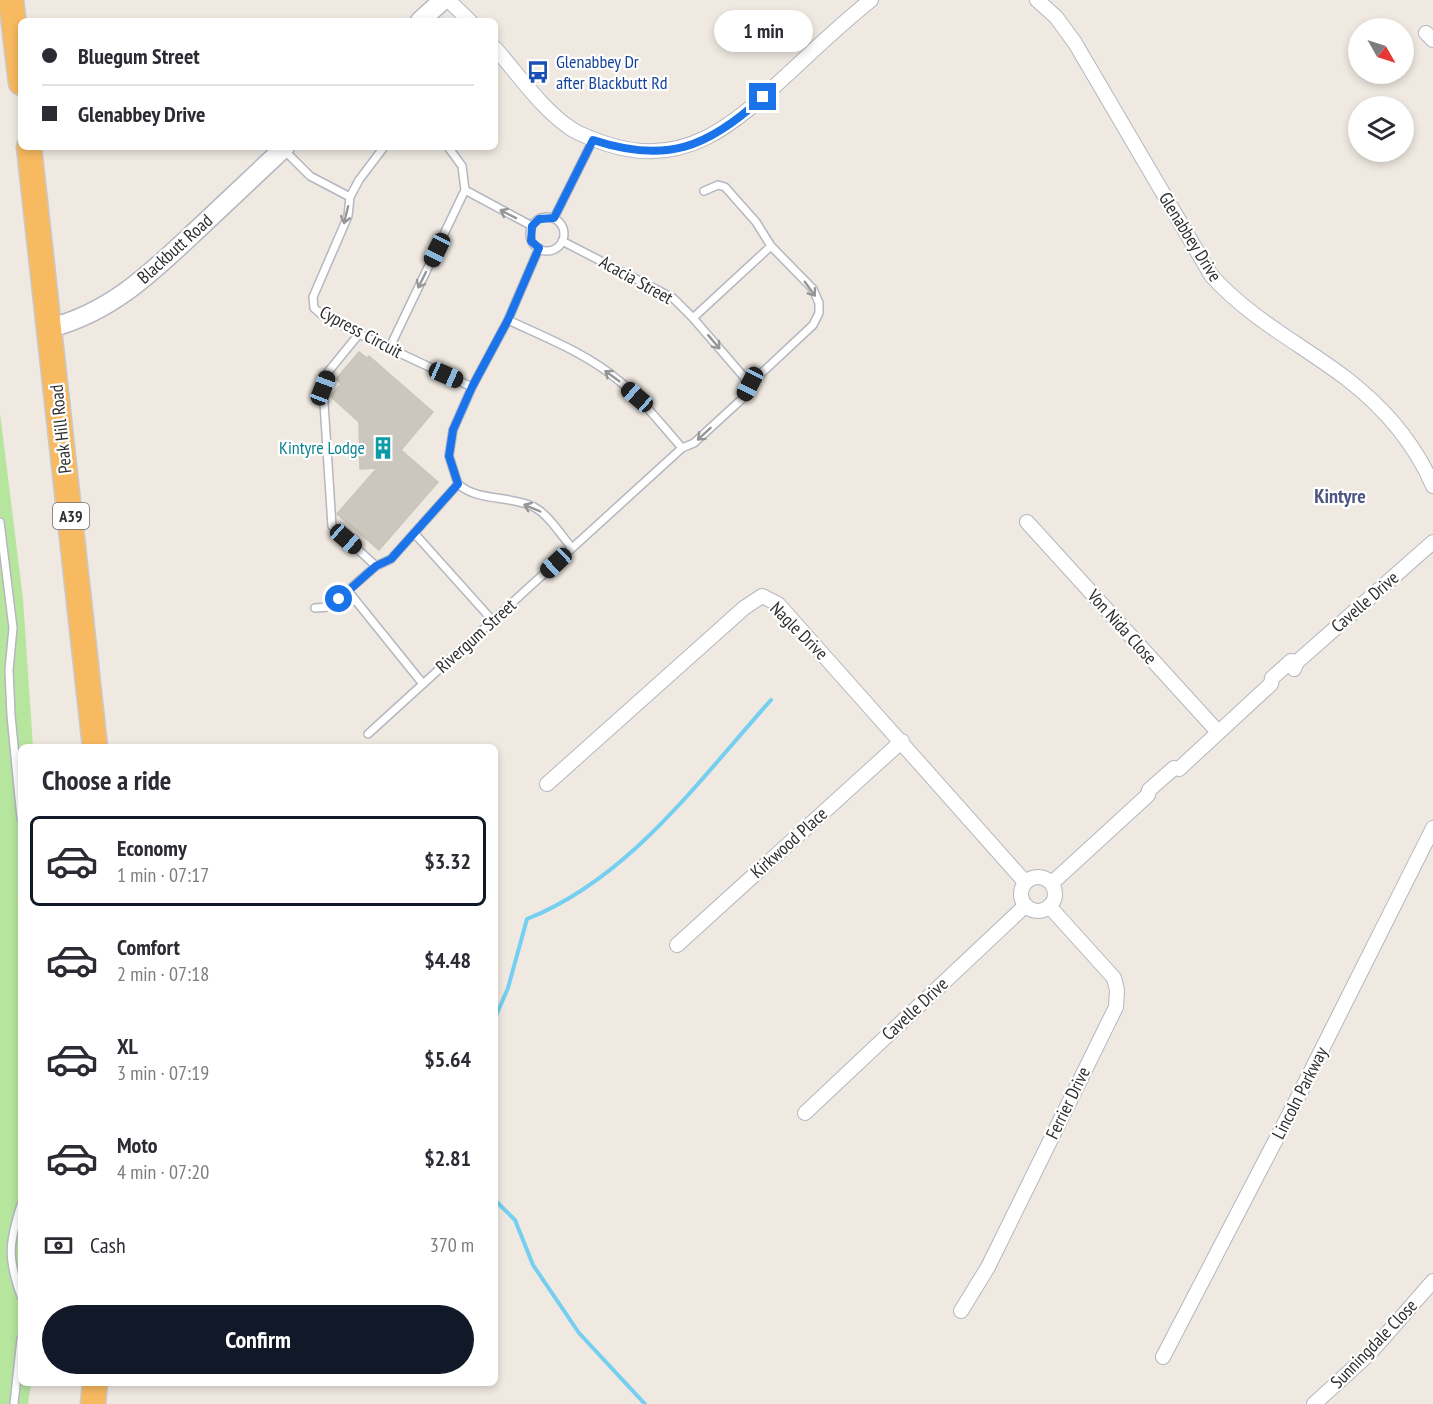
<!DOCTYPE html>
<html lang="en">
<head>
<meta charset="utf-8">
<style>
	:root { --surface:#fff; --page:#f7f7f7; --text:#2b2b33; --muted:#7c7c81; --line:#e1e1e2; --accent:#111827 }
	body { margin:0; font-family:"PT Sans Narrow",sans-serif; background:var(--page); color:var(--text); height:100vh; display:flex; flex-direction:column; font-size:22px; white-space:nowrap }
	* { box-sizing:border-box; margin:0 }
	p { font-size:20px; color:var(--muted) }
	.icon { flex:none; width:33px; height:33px; fill:none; stroke:currentColor; stroke-width:2; stroke-linecap:round; stroke-linejoin:round }
	.map { position:relative; flex:1; overflow:hidden }
	.side { position:absolute; left:18px; top:744px; width:480px; height:642px; display:flex; flex-direction:column; background:var(--surface); border-radius:9px; box-shadow:0 3px 9px #0003 }
	.side>* { flex:none }
	.top-card { position:absolute; left:18px; top:18px; width:480px; height:132px; border-radius:9px; box-shadow:0 3px 9px #0003; display:grid; align-content:center; height:132px; padding:0 24px; background:var(--surface) }
	.needle { width:39px; rotate:129deg }
	.fabs { position:absolute; left:1348px; top:18px; display:grid; gap:12px }
	.fabs a { display:grid; place-items:center; width:66px; height:66px; border-radius:50%; background:var(--surface); box-shadow:0 3px 9px #0003; font-size:30px }
	.end { position:absolute; width:27px; height:27px; margin:-14px; border:8px solid #1a73e8; background:#fff; box-shadow:0 0 0 3px #fff }
	.from { border-radius:50% }
	.bubble { position:absolute; height:42px; border-radius:21px; background:var(--surface); box-shadow:0 3px 9px #0003; font-size:20px; font-weight:700; line-height:42px; text-align:center }
	.car { position:absolute; width:18px; height:36px; margin:-18px -9px; border-radius:8px; box-shadow:0 0 4px 2px #0007; background:linear-gradient(#222 24%,#8ab4d8 0 40%,#222 0 76%,#8ab4d8 0 86%,#222 0) }
	.top-card b { display:flex; align-items:center; gap:21px; height:57px; font-size:22px }
	.top-card b+b { border-top:2px solid var(--line) }
	.top-card i { width:15px; height:15px; background:var(--text) }
	ul { padding:0; list-style:none }
	li { display:flex; align-items:center; gap:18px; height:90px; margin:0 12px 9px; padding:0 12px; border:3px solid transparent; border-radius:9px }
	li div { flex:1 }
	li b { display:block; font-size:22px }
	li em { font-style:normal; font-weight:700 }
	li.on { border-color:var(--accent) }
	li>.icon { width:54px; height:54px; stroke-width:1.5 }
	h2 { padding:0 24px; font-size:27px; line-height:72px }
	.pay { display:flex; align-items:center; gap:15px; height:66px; padding:0 24px; font-size:22px }
	.pay p { margin-inline-start:auto }
	.primary-button { display:flex; gap:12px; margin-top:auto; padding:12px 24px }
	.primary-button a { flex:1; height:69px; border-radius:36px; background:var(--accent); color:#fff; font-size:24px; font-weight:700; line-height:69px; text-align:center }
	.map>svg:first-child { display:block }
	.green { fill:#b6e59e }
	.lines { fill:none; stroke-linecap:round; stroke-linejoin:round }
	.stream { stroke:#75cff0; stroke-width:4 }
	.building { fill:#cbc7bf; stroke:#cbc5ba; stroke-width:1.5 }
	.service-casing { stroke:#b4b7c1; stroke-width:10 }
	.minor-casing { stroke:#b4b7c1; stroke-width:16 }
	.tertiary-casing { stroke:#b4b7c1; stroke-width:21 }
	.trunk-casing { stroke:#c9c9c9; stroke-width:27 }
	.service { stroke:#fff; stroke-width:7 }
	.minor { stroke:#fff; stroke-width:14 }
	.tertiary { stroke:#fff; stroke-width:18 }
	.trunk { stroke:#f8ba60; stroke-width:24 }
	.oneway { stroke:#969696 }
	.route { stroke:#1a73e8; stroke-width:8 }
	.labels { text-anchor:middle; stroke-width:4.5; stroke-linejoin:round; paint-order:stroke }
	.shield { fill:#fff; stroke:#6d6d6d; stroke-width:1.5 }
	.shield-label { font-size:16px; font-weight:bold; fill:#2e2e2e }
	.transit-label { font-size:18px; fill:#164399; stroke:#fff; text-anchor:start }
	.street-label { font-size:18px; fill:#2e2e2e; stroke:#fff }
	.culture-label { font-size:18px; fill:#0d838f; stroke:#fff; text-anchor:end }
	.neighbourhood-label { font-size:20px; font-weight:bold; fill:#4d5680; stroke:#fff }
</style>
</head>
<body>
<div class="map">
<svg width="1433" height="1404" viewBox="0 0 1433 1404">
	<rect width="100%" height="100%" fill="#efe9e1"/>
	<path class="green" d="M0,413L23,599L33,747H21V1383H31L28,1404H0Z"/>
	<g class="lines">
		<path class="stream" d="M495,1018L508,988L527,919C630,878 699,780 771,700
			M495,1200L515,1220L533,1265L579,1333L645,1404"/>
	</g>
	<path class="building" d="M359,352L367,358L369,356L433,412L401,450L438,482L379,550L337,514L377,468L360,469L359,422L330,396L341,384L336,379Z"/>
	<g class="lines">
		<g class="service-casing">
			<path id="service" d="M384,147L359,180L350,197L348,216L313,297L314,308L322,315L359,334L472,387
				M448,147L462,166L465,190L532,226
				M283,149L310,176L350,197
				M530 234a17 17 0 1 1 34 0a17 17 0 1 1-34 0Z
				M554,218L593,140
				M562,241L673,298L693,318L750,384
				M693,318L771,246
				M508,320C546,338 586,353 618,380C642,399 661,424 682,448
				M359,334L328,372L323,388L332,526L376,566
				M389,349L465,190
				M458,484L449,456L453,430L472,387L508,320L539,248
				M458,484C478,502 510,495 534,507C549,515 561,535 572,548
				M0,522L13,628L9,670L11,715L21,818
				M415,534L493,621
				M348,591L423,684
				M315,608L329,607L376,566L391,559L458,484
				M368,734L682,448L694,443L743,398L750,384L813,325L819,313V303L813,289L771,246L756,222L725,187L718,185L704,191
				M21,1205C9,1243 7,1257 21,1296
				M14,1404L21,1339"/>
		</g>
		<g class="minor-casing">
			<path id="minor" d="M448,0L470,21
				M1037,0L1056,17L1075,43L1211,275C1250,319 1301,344 1347,379C1383,407 1415,444 1433,486
				M1426,33L1433,40
				M495,48C519,75 542,110 573,130C583,136 595,140 607,144C686,170 735,123 789,73C816,48 842,23 871,0
				M1027,522L1218,732
				M1294,669L1297,662L1433,542
				M547,784L744,608L762,596L778,604L1025,882
				M1021 894a17 17 0 1 1 34 0a17 17 0 1 1-34 0Z
				M1052,883L1148,795L1149,790L1174,768L1179,769L1271,684L1272,678L1291,661L1297,662
				M677,945L902,741
				M805,1113L1025,906
				M961,1311L988,1267L1116,1007L1117,990L1114,978L1049,906
				M1163,1357L1297,1099L1433,828
				M1314,1404L1370,1353L1433,1281"/>
		</g>
		<g class="tertiary-casing">
			<path id="tertiary" d="M420,21L443,0
				M50,328C112,312 152,272 198,229C227,202 256,174 285,147"/>
		</g>
		<g class="trunk-casing">
			<path id="trunk" d="M11,0L21,83
				M29,147L95,747
				M93,1404L95,1383"/>
		</g>
		<use href="#service" class="service"/>
		<use href="#minor" class="minor"/>
		<use href="#tertiary" class="tertiary"/>
		<use href="#trunk" class="trunk"/>
	</g>
	<defs><path id="oneway-shaft" d="M-6 0H5M1.5-3L5.5 0L1.5 3" fill="none" stroke-width="1.6" stroke-linecap="round" stroke-linejoin="round" transform="scale(1.5)"/></defs>
	<g class="oneway">
		<use href="#oneway-shaft" transform="translate(508 214) rotate(-153)"/>
		<use href="#oneway-shaft" transform="translate(346 215) rotate(104)"/>
		<use href="#oneway-shaft" transform="translate(422 280) rotate(116)"/>
		<use href="#oneway-shaft" transform="translate(810 289) rotate(54)"/>
		<use href="#oneway-shaft" transform="translate(714 342) rotate(50)"/>
		<use href="#oneway-shaft" transform="translate(612 376) rotate(-144)"/>
		<use href="#oneway-shaft" transform="translate(704 434) rotate(137)"/>
		<use href="#oneway-shaft" transform="translate(532 508) rotate(-157)"/>
	</g>
	<g class="lines">
		<path class="route" d="M339,599L376,566L391,559L458,484L449,456L453,430L472,387L508,320L539,248L531,241L532,226L539,219L554,218L593,140C666,164 708,148 763,97"/>
	</g>
	<defs>
		<g id="bus-bare" transform="scale(1.8)"><path d="M-5-6H5V4H4V6H2V4H-2V6H-4V4H-5ZM-3.5-4V0h7V-4ZM-3.5 1.2v1.5H-2V1.2ZM2 1.2v1.5H3.5V1.2Z" fill="#1a4fb4" stroke="#fff" stroke-width="2.5" paint-order="stroke"/></g>
		<g id="building-bare" transform="scale(1.8)"><path d="M-4-6H4V6H1V3H-1V6H-4ZM-2.5-4.3h1.7v1.8h-1.7ZM.8-4.3h1.7v1.8H.8ZM-2.5-1h1.7V.8h-1.7ZM.8-1h1.7V.8H.8Z" fill="#0f9aa8" stroke="#fff" stroke-width="2.5" paint-order="stroke"/></g>
	</defs>
	<g fill-rule="evenodd">
		<use href="#bus-bare" x="538" y="72"/>
		<use href="#building-bare" x="383" y="448"/>
	</g>
	<g class="labels">
		<rect class="shield" x="53" y="503" width="36" height="26" rx="4.5"/>
		<g class="shield-label">
			<text x="71" y="522">A39</text>
		</g>
		<g class="transit-label">
			<text x="556" y="68">Glenabbey Dr<tspan x="556" dy="21">after Blackbutt Rd</tspan></text>
		</g>
		<g class="street-label">
			<text transform="translate(1190 237) rotate(58)" y="6">Glenabbey Drive</text>
			<text transform="translate(175 249) rotate(-42)" y="6">Blackbutt Road</text>
			<text transform="translate(636 280) rotate(29)" y="6">Acacia Street</text>
			<text transform="translate(361 332) rotate(28)" y="6">Cypress Circuit</text>
			<text transform="translate(61 429) rotate(-96)" y="6">Peak Hill Road</text>
			<text transform="translate(1365 602) rotate(-41)" y="6">Cavelle Drive</text>
			<text transform="translate(1122 627) rotate(48)" y="6">Von Nida Close</text>
			<text transform="translate(799 631) rotate(45)" y="6">Nagle Drive</text>
			<text transform="translate(476 636) rotate(-42)" y="6">Rivergum Street</text>
			<text transform="translate(789 843) rotate(-42)" y="6">Kirkwood Place</text>
			<text transform="translate(915 1009) rotate(-43)" y="6">Cavelle Drive</text>
			<text transform="translate(1300 1093) rotate(-63)" y="6">Lincoln Parkway</text>
			<text transform="translate(1068 1103) rotate(-64)" y="6">Ferrier Drive</text>
			<text transform="translate(1374 1344) rotate(-46)" y="6">Sunningdale Close</text>
		</g>
		<g class="culture-label">
			<text x="365" y="454">Kintyre Lodge</text>
		</g>
		<g class="neighbourhood-label">
			<text x="1340" y="503">Kintyre</text>
		</g>
	</g>
</svg>
<div class="fabs">
<a><svg class="needle" viewBox="-14 -14 28 28"><path d="M0-13l5 13h-10z" fill="#e53935"/><path d="M0 13l5-13h-10z" fill="#7c7c81"/></svg></a>
<a><svg class="icon" aria-label="layers" viewBox="0 0 24 24"><path d="M12 4l9 5-9 5-9-5zM3 14l9 5 9-5"/></svg></a>
</div>
<i class="end from" style="left:339px;top:599px"></i>
<i class="end" style="left:763px;top:97px"></i>
<div class="bubble" style="left:714px;top:10px;width:99px">1 min</div>
<i class="car" style="left:437px;top:250px;rotate:206deg"></i>
<i class="car" style="left:446px;top:375px;rotate:114deg"></i>
<i class="car" style="left:750px;top:384px;rotate:207deg"></i>
<i class="car" style="left:323px;top:388px;rotate:21deg"></i>
<i class="car" style="left:637px;top:397px;rotate:311deg"></i>
<i class="car" style="left:346px;top:539px;rotate:131deg"></i>
<i class="car" style="left:556px;top:563px;rotate:227deg"></i>
<div class="top-card">
<b><i class="from"></i>Bluegum Street</b>
<b><i></i>Glenabbey Drive</b>
</div>
<section class="side">
<h2>Choose a ride</h2>
<ul>
<li class="on"><svg class="icon" aria-label="car" viewBox="0 0 24 24"><path d="M5 17H2v-5l4-1 3-4h7l3 4 3 1v5h-3M9 17h6M6 11h13"/><circle cx="7" cy="17" r="2"/><circle cx="17" cy="17" r="2"/></svg><div><b>Economy</b><p>1 min · 07:17</p></div><em>$3.32</em></li>
<li><svg class="icon" aria-label="car" viewBox="0 0 24 24"><path d="M5 17H2v-5l4-1 3-4h7l3 4 3 1v5h-3M9 17h6M6 11h13"/><circle cx="7" cy="17" r="2"/><circle cx="17" cy="17" r="2"/></svg><div><b>Comfort</b><p>2 min · 07:18</p></div><em>$4.48</em></li>
<li><svg class="icon" aria-label="car" viewBox="0 0 24 24"><path d="M5 17H2v-5l4-1 3-4h7l3 4 3 1v5h-3M9 17h6M6 11h13"/><circle cx="7" cy="17" r="2"/><circle cx="17" cy="17" r="2"/></svg><div><b>XL</b><p>3 min · 07:19</p></div><em>$5.64</em></li>
<li><svg class="icon" aria-label="car" viewBox="0 0 24 24"><path d="M5 17H2v-5l4-1 3-4h7l3 4 3 1v5h-3M9 17h6M6 11h13"/><circle cx="7" cy="17" r="2"/><circle cx="17" cy="17" r="2"/></svg><div><b>Moto</b><p>4 min · 07:20</p></div><em>$2.81</em></li>
</ul>
<div class="pay"><svg class="icon" aria-label="cash" viewBox="0 0 24 24"><path d="M3 7h18v10H3z"/><circle cx="12" cy="12" r="2"/></svg>Cash<p>370 m</p></div>
<div class="primary-button"><a>Confirm</a></div>
</section>
</div>
</body>
</html>
